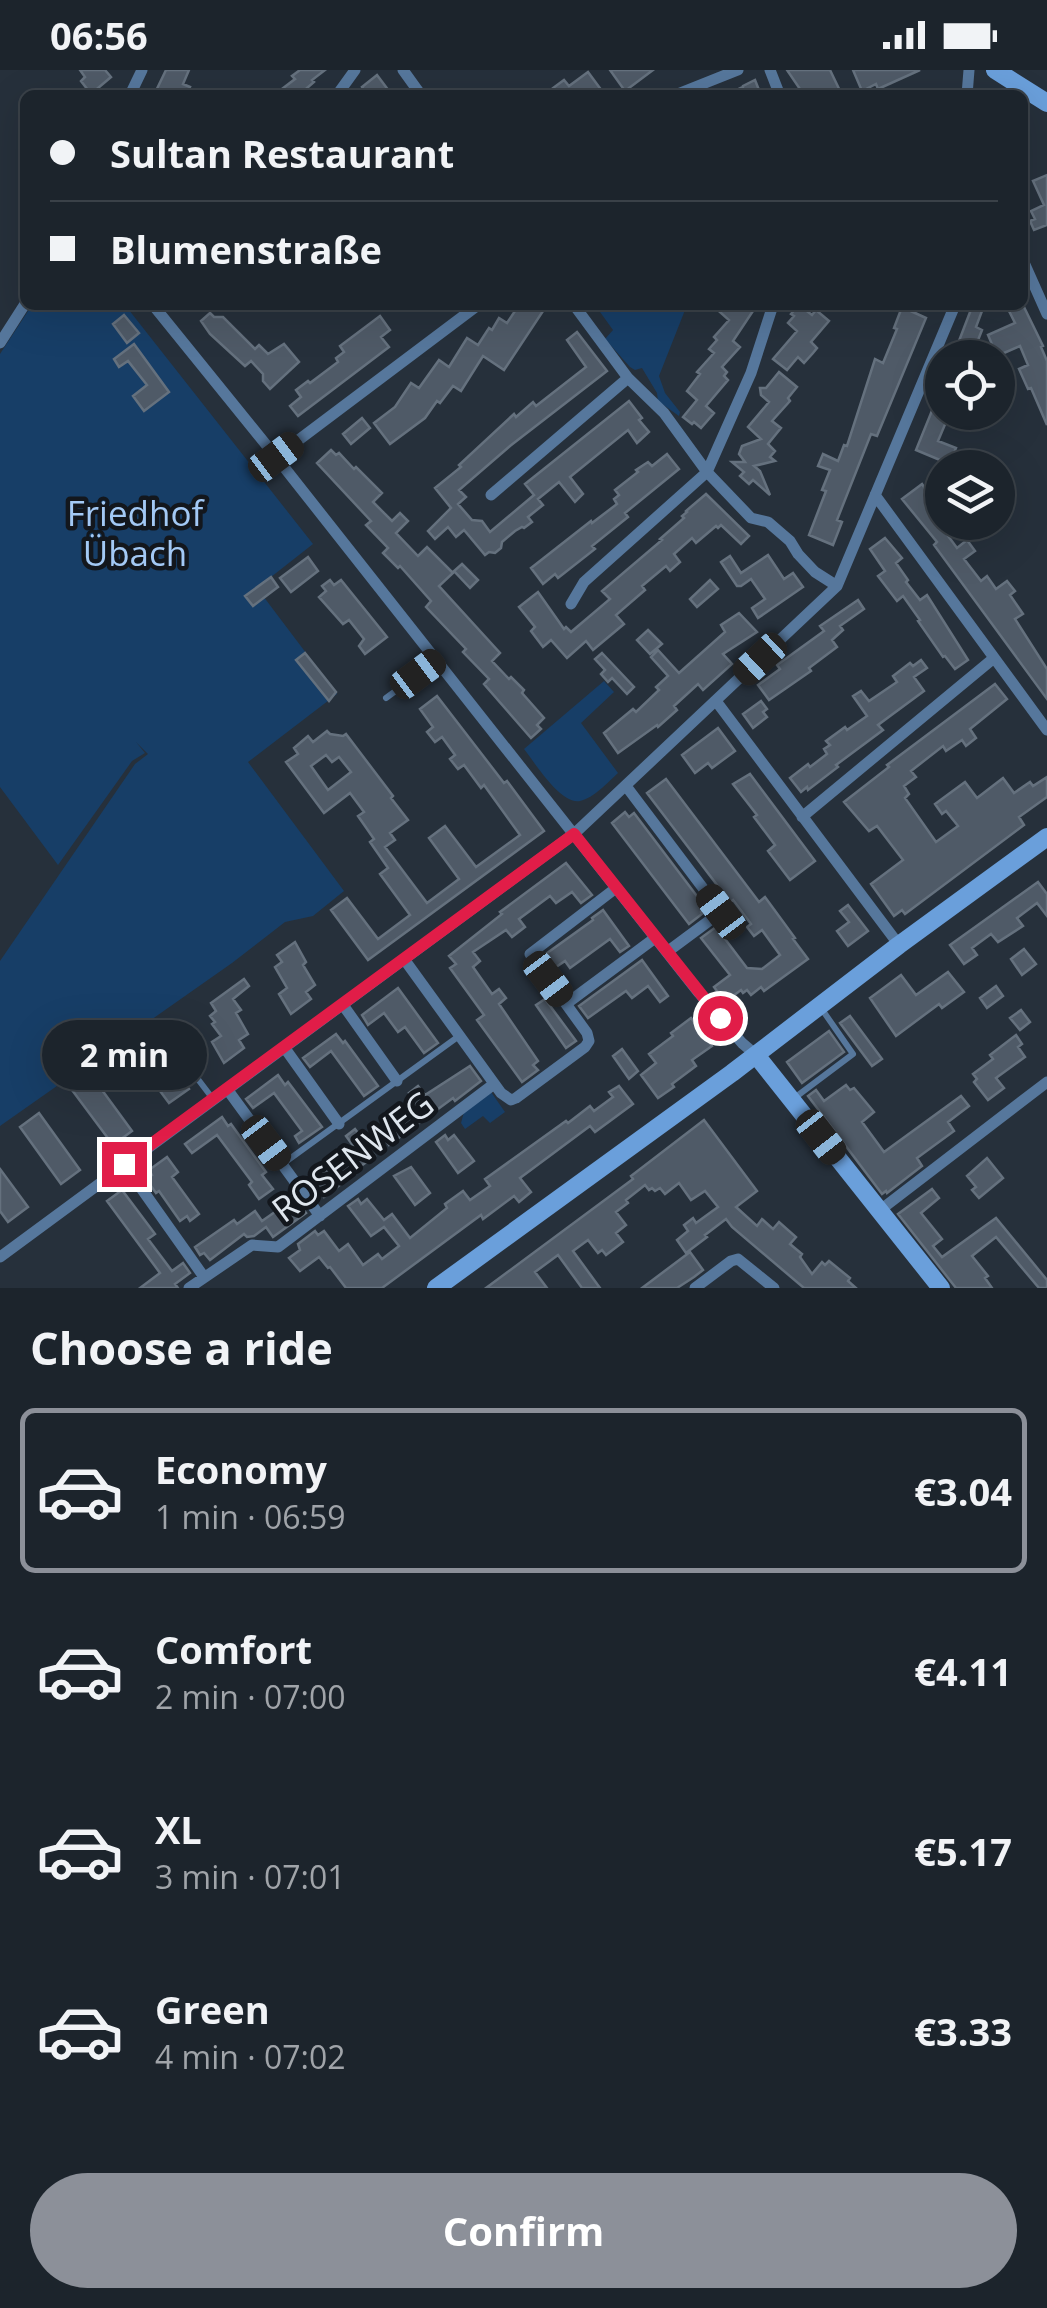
<!DOCTYPE html>
<html lang="en">
<head>
<meta charset="utf-8">
<style>
	:root { --surface:#1c242c; --page:#293038; --text:#f1f3f6; --muted:#a0a4a9; --line:#3a4148; --accent:#8c9099 }
	body { margin:0; font-family:"Open Sans",sans-serif; background:var(--page); color:var(--text); height:100vh; display:flex; flex-direction:column; font-size:38px; white-space:nowrap }
	* { box-sizing:border-box; margin:0 }
	p { font-size:32px; color:var(--muted) }
	.icon { flex:none; width:55px; height:55px; fill:none; stroke:currentColor; stroke-width:2; stroke-linecap:round; stroke-linejoin:round }
	.map { position:relative; height:1218px; overflow:hidden }
	.side { display:flex; flex-direction:column; background:var(--surface); flex:1 }
	.side>* { flex:none }
	.top-card { position:absolute; left:20px; top:20px; width:1008px; height:220px; border-radius:15px; box-shadow:0 10px 40px #0002,0 0 0 2px var(--line); display:grid; align-content:center; height:220px; padding:0 30px; background:var(--surface) }
	.buttons { position:absolute; left:925px; top:270px; display:grid; gap:20px }
	.buttons a { display:grid; place-items:center; width:90px; height:90px; border-radius:50%; background:var(--surface); box-shadow:0 10px 40px #0002,0 0 0 2px var(--line); font-size:50px }
	.end { position:absolute; width:45px; height:45px; margin:-22px; border:12px solid #e11d48; background:#fff; box-shadow:0 0 0 5px #fff }
	.from { border-radius:50% }
	.bubble { position:absolute; height:70px; border-radius:35px; background:var(--surface); box-shadow:0 10px 40px #0002,0 0 0 2px var(--line); font-size:32px; font-weight:700; line-height:70px; text-align:center }
	.car { position:absolute; width:30px; height:60px; margin:-30px -15px; border-radius:12px; box-shadow:0 0 8px 2px #0007; background:linear-gradient(#222 24%,#8ab4d8 0 40%,#222 0 76%,#8ab4d8 0 86%,#222 0) }
	.top-card b { display:flex; align-items:center; gap:35px; height:95px; font-size:38px }
	.top-card b+b { border-top:2px solid var(--line) }
	.top-card i { width:25px; height:25px; background:var(--text) }
	ul { padding:0; list-style:none }
	li { display:flex; align-items:center; gap:30px; height:165px; margin:0 20px 15px; padding:0 10px; border:5px solid transparent; border-radius:15px }
	li div { flex:1 }
	li b { display:block; font-size:38px }
	li em { font-style:normal; font-weight:700 }
	li.active { border-color:var(--accent) }
	li>.icon { width:90px; height:90px; stroke-width:1.5 }
	h2 { padding:0 30px; font-size:45px; line-height:120px }
	.cta { display:flex; gap:20px; margin-top:auto; padding:20px 30px }
	.cta a { flex:1; height:115px; border-radius:60px; background:var(--accent); color:#fff; font-size:40px; font-weight:700; line-height:115px; text-align:center }
	.status { display:flex; justify-content:space-between; align-items:center; height:70px; padding:0 50px; background:var(--surface); direction:ltr }
	.status svg { height:28px; fill:currentColor }
	.map>svg:first-child { display:block }
	.green { fill:#173e67 }
	.building { fill:#4f5a67; stroke:#65717e; stroke-width:2.5; fill-rule:evenodd }
	.lines { fill:none; stroke-linecap:round; stroke-linejoin:round }
	.lane { stroke:#56779c; stroke-width:6 }
	.street { stroke:#56779c; stroke-width:11 }
	.secondary { stroke:#6a9fdb; stroke-width:18 }
	.route { stroke:#e11d48; stroke-width:12 }
	.labels { text-anchor:middle; stroke-width:9; stroke-linejoin:round; paint-order:stroke }
	.park-label { font-size:35px; fill:#a3c9f5; stroke:#13171d }
	.street-label { font-size:35px; fill:#dfe6ee; stroke:#13171d }
</style>
</head>
<body>
<div class="status"><b>06:56</b><svg viewBox="0 0 49 12"><path d="M0 12V9h3v3zM5 12V6h3v6zM10 12V3h3v9zM15 12V0h3v12zM26 1h20v11H26zM47 4h2v5h-2z"/></svg></div>
<div class="map">
<svg width="1047" height="1218" viewBox="0 0 1047 1218">
	<rect width="100%" height="100%" fill="#26303b"/>
	<path class="green" d="M32,235H125L313,474L257,518L337,624L248,692L344,821L313,846L285,852L232,893L0,1056V891L135,694L148,684L136,672L145,683L132,691L58,795L0,717V284Z
		M595,235H687L659,306L665,323L680,342L679,346L658,331L657,323L642,298L635,300L630,297L605,269L613,260Z
		M604,611L614,622L581,653L618,703C608,712 594,728 580,731C561,735 535,693 524,679Z
		M491,1022L505,1042L490,1053L483,1046L465,1059L461,1053L464,1042Z"/>
	<path class="building" d="M80,0H105L111,7L91,24L81,11L85,7Z
		M166,0H189L183,14L190,17L186,25H154Z
		M300,0H325L312,10L314,12L307,18L312,25H274L295,9L292,6Z
		M610,0H653L625,21Z
		M787,0H830L842,25H804Z
		M853,0H920L878,19L876,14L862,21Z
		M588,2L605,25H557L553,18L564,10L569,16Z
		M377,5L392,25H368L362,17Z
		M755,10L761,25H726L743,17V16Z
		M1047,105V155L1034,160L1030,151L1035,149L1031,141L1044,135L1033,111Z
		M519,235H547L504,300L483,286L461,321L453,316L440,333L437,331L425,348L390,374L374,353L395,337L411,313L419,318L439,290L449,297L467,268L478,275L489,258L492,260L499,248L507,253Z
		M712,235H746L753,241L733,271L740,277L722,297L727,302L724,306L728,310L706,336L714,343L701,358L694,352L692,354L683,347L697,330L687,321L700,304L697,302L714,283L709,279L717,270L714,267L729,250Z
		M799,235L812,245L816,240L829,251L811,272L817,278L813,283L804,293L798,287L787,300L773,289L797,261L788,253L794,246L791,244Z
		M1006,235H1023L1043,276L1041,277L1047,291V355L1031,318L1028,319L1019,299L1028,295L1020,276L997,286L988,265L1015,253Z
		M902,237L926,248L877,366L871,364L837,450L842,452L833,475L809,465L826,421L822,420L830,400L818,396L823,384L838,391L844,375L847,376L875,289L883,293L897,259L894,258Z
		M972,237L982,241L976,257L982,260L971,288H962L954,284Z
		M210,243L214,247H223L255,279L259,275L268,284L284,274L299,292L270,319L263,311V304L251,291L245,296L210,264L201,251Z
		M124,245L139,263L127,273L113,254Z
		M380,246L390,260L381,267L389,277L298,346L290,336L301,327L296,320L308,311L310,313L338,292L336,288L344,282L340,276Z
		M577,262L607,301L510,376L459,420L466,427L458,434L472,450L482,451L490,462L534,425L525,414L629,331L642,348L639,350L649,362L637,373L628,360L570,407L583,424L575,432L559,412L538,429L543,435L528,447L532,452L524,458L522,457L515,461L502,472L501,478L495,483L489,482L485,485L464,460L456,467L448,457L435,469L428,461L451,438L435,418L461,397L459,395L514,344L516,347L533,332L536,336L586,297L567,270Z
		M134,274L169,322L144,341L133,326L147,315L128,291L119,297L114,289Z
		M779,302L797,317L788,328L790,331L772,351L781,358L768,374L775,381L770,387L775,391L754,396L760,401L770,425L753,410L749,414L740,406L744,402L732,392H745L739,384L742,376L761,369L748,357L769,332L761,325L760,318H766Z
		M942,316V342L949,345L938,371L956,378L948,398H937L940,390L916,380Z
		M362,348L370,358L351,374L343,364Z
		M331,380L336,385L339,383L354,399L356,397L382,423L373,432L392,451L400,443L408,451L396,463L418,486L427,477L453,503L439,516L500,583L492,591L509,609L511,607L524,620L522,623L544,648L537,655L541,659L531,668L484,614L489,609L463,582L466,579L426,537L431,531L400,496L398,498L383,483L388,478L366,455L371,451L317,393Z
		M667,384L679,399L625,443L628,447L592,476L595,479L558,508L555,504L543,514L531,498L591,451L592,453L617,434L614,429L619,425L615,420L638,402L636,400L648,392L652,396Z
		M922,414L930,426L942,418V433L935,438L944,452L940,455L957,478L967,470L975,481L964,489L981,511L987,506L996,519L1007,511L1015,521L1010,525L1023,544L1015,549L1047,599V629L934,475L937,472L902,429Z
		M706,424L749,466L741,474L721,455L718,458L716,456L696,473L692,468L674,484L680,492L670,501L666,496L642,516L645,520L616,545L624,554L593,580L586,571L567,588L551,570L543,577L531,561L535,557L519,537L538,522L564,559L566,557L571,562L610,529L602,521L662,470L660,469L684,448L682,446L687,442L686,441Z
		M885,468L902,488L896,493L908,510L906,512L920,530L927,525L968,590L955,599L945,586L943,587L918,551L920,550L903,526L897,531L878,506L885,501L870,479Z
		M768,485L784,509L793,503L803,517L758,548L752,538L765,529L751,509L741,516H737L721,492L730,486L741,503Z
		M308,487L318,501L291,522L280,508Z
		M462,494L478,510L470,518L454,501Z
		M271,507L278,517L253,536L245,526Z
		M330,510L334,515L341,510L387,567L365,584L359,576L364,569L349,550L343,554L319,527L326,521L322,516Z
		M710,510L718,519L697,537L690,529Z
		M858,530L864,539L840,556L843,560L832,570L837,577L809,598L811,601L769,630L758,615L780,599L777,595L824,561L820,556Z
		M739,543L757,562L723,584L732,594L703,620L698,614L674,636L677,640L658,657L657,655L618,683L604,663L633,639L636,642L659,620L656,617L668,606L651,587L658,580L679,603L725,562L721,555Z
		M648,560L662,574L650,584L637,570Z
		M305,583L336,622L329,631L296,590Z
		M602,583L634,617L627,624L612,608L608,612L601,604L605,600L595,589Z
		M921,590L927,598L914,607L924,621L878,655L883,660L836,695L838,697L808,720L807,717L801,722L790,708L808,694L810,697L827,684L824,679L830,675L826,671L845,657L847,660L867,646L853,626L861,621L869,631L897,612L893,606L910,593L913,596Z
		M995,614L1007,629L970,659L976,668L966,676L962,670L946,681L943,676L911,701L916,707L904,716L909,724L905,728L936,772L958,756L946,741L942,744L935,734L965,712L977,728L1003,708L1014,723L1030,712L1033,716L1047,707V727L1019,747L1024,755L905,844L902,840L894,846L871,814L903,790L877,756L869,761L844,732L889,697L887,695Z
		M437,626L504,713L507,711L544,761L368,890L331,840L347,828L378,869L410,845L380,804L388,798L370,772L374,769L358,746L364,742L350,723L324,743L286,692L298,684L294,678L308,666L313,672L327,661L330,664L343,666L346,664L393,726L391,728L408,750L390,763L395,770L385,777L427,833L459,809L429,768L445,756L476,797L520,765L484,715L481,718L464,695L458,699L450,689L455,685L442,667L435,672L427,662L433,657L420,639ZM326,685L332,692L339,687L351,702L328,720L311,696Z
		M761,631L767,639L763,642L767,647L753,658L743,644Z
		M718,658L735,681L712,698L708,693L695,703L682,685Z
		M750,704L815,791L790,810L768,781L775,775L754,747L757,745L733,714Z
		M666,709L759,832L765,827L795,868L793,869L808,889L764,921L761,917L751,925L747,920L743,923L741,920L725,932L714,917L730,905L701,868L716,857L747,898L762,899L780,885L762,860L754,866L747,857L751,854L733,830L730,832L647,723Z
		M625,742L629,747L634,743L706,838L701,842L702,844L689,854L612,753Z
		M566,793L592,825L581,833L572,822L556,833L550,826L519,849L525,857L512,867L506,860L473,882L480,891L473,897L492,924L499,919L506,928L499,934L538,991L533,995L538,1000L522,1012L477,950L484,945L450,898L456,894L449,886L502,844L500,842Z
		M1038,812L1047,824V846L1037,833L1017,848L1023,856L998,872L991,864L972,878L977,885L964,894L950,875Z
		M848,835L868,861L848,876L837,861L849,852L840,841Z
		M603,840L629,876L620,882L610,869L570,898L565,891L553,899L543,886L593,850L592,848Z
		M295,872L306,892L303,895L315,915L306,922L311,929L291,944L279,924L287,918L275,897L282,892L277,885Z
		M1024,879L1036,894L1022,905L1011,889Z
		M642,890L668,926L660,932L648,916L632,928L626,921L588,948L579,936Z
		M948,902L964,922L942,938L939,934L896,966L870,928L901,905L916,925Z
		M244,909L249,916L233,929L241,940L236,943L248,964L239,970L244,978L224,993L212,972L221,966L212,954L215,952L210,946L216,941L211,933Z
		M996,916L1003,926L987,938L980,928Z
		M398,918L438,973L424,983L405,957L398,962L384,943L368,955L362,945Z
		M545,929L576,971L566,978L536,935Z
		M1021,940L1030,952L1020,960L1010,948Z
		M850,946L882,989L872,996L840,953Z
		M691,948L712,976L692,990L696,996L672,1014L674,1017L658,1028L641,1005L656,993L649,984L673,966L671,963Z
		M829,961L844,982L802,1013L787,992Z
		M148,963L189,1019L169,1033L128,978Z
		M336,964L343,973L345,971L378,1016L364,1026L331,981L310,997L303,988Z
		M1016,965L1022,974L1018,977L1025,987L996,1008L1004,1018L988,1030L974,1012L977,1009L973,1004L993,989L990,985Z
		M622,979L638,1001L629,1009L613,986Z
		M470,996L481,1011L455,1031L453,1028L389,1075L380,1062L382,1060L381,1058L416,1032L409,1023L418,1016L425,1025Z
		M91,1005L132,1061L113,1075L72,1020Z
		M278,1005L285,1015L288,1012L322,1057L299,1073L295,1066L302,1061L274,1023L253,1038L246,1029Z
		M846,1015L850,1020L854,1018L874,1042L862,1052L884,1082L961,1026L969,1036L948,1052L954,1061L917,1088L922,1096L887,1123L886,1121L882,1124L808,1026L816,1020L824,1031Z
		M619,1016L633,1034L595,1062L590,1056L520,1108L531,1122L519,1132L514,1126L483,1149L481,1145L382,1218H346L330,1197L328,1198L319,1187L300,1201L289,1188L300,1180L298,1174L315,1161L318,1165L324,1161L339,1181L348,1174L363,1195L378,1184L382,1189L399,1176L384,1157L371,1166L348,1136L358,1129L361,1134L367,1129L384,1150L392,1144L410,1168L447,1138L445,1134L463,1121L470,1130L490,1116L485,1109L566,1051L568,1053L590,1036L594,1041L613,1027L609,1022Z
		M39,1043L80,1100L61,1114L20,1057Z
		M222,1047L228,1056L231,1054L266,1102L262,1105L273,1119L259,1129L249,1115L252,1112L217,1065L192,1083L185,1074Z
		M704,1050L757,1121L736,1137L757,1156L762,1149L773,1159L779,1152L796,1167L790,1174L802,1184L800,1187L812,1204L822,1192L825,1195L829,1191L850,1208L848,1211L856,1218H804L732,1157L726,1149L705,1165L707,1167L686,1183L677,1170L688,1161L684,1155L693,1148L696,1153L718,1137L705,1121L691,1130L679,1113L665,1124L660,1118L655,1121L652,1118L649,1120L645,1115L626,1130L628,1133L616,1142L626,1155L616,1163L623,1172L606,1185L602,1180L598,1183L588,1170L573,1181L600,1218H582L558,1185L535,1202L547,1218H486L629,1112L633,1109L631,1106Z
		M355,1059L375,1086L340,1111L341,1114L324,1127L319,1120L315,1123L308,1114L354,1077L346,1066Z
		M445,1065L448,1070L454,1065L474,1091L458,1103L436,1072Z
		M167,1087L178,1102L172,1107L199,1144L190,1151L187,1146L180,1151L159,1121L156,1123L146,1109L152,1105L149,1100Z
		M987,1088L1003,1108L979,1128L972,1120L976,1117L967,1106Z
		M411,1097L430,1123L415,1135L394,1106Z
		M0,1099L28,1137L8,1152L0,1141Z
		M932,1119L939,1128L921,1143L942,1169L933,1176L942,1187L996,1148L1047,1210V1218H1039L996,1167L972,1186L988,1206L985,1208L992,1218H956L898,1144Z
		M122,1120L155,1164L148,1169L172,1201L183,1193L190,1203L175,1214L178,1218H140L160,1203L107,1131Z
		M295,1128L306,1143L273,1167L266,1157L254,1166L247,1167L244,1164L210,1190L204,1183L200,1185L195,1177L234,1150L237,1154L255,1141L262,1151Z
		M690,1182L703,1200L694,1207L677,1218H642Z"/>
	<g class="lines">
		<path class="lane" d="M386,628L436,591
			M178,983L213,1029
			M793,1029L853,984L821,938
			M284,1093L459,966"/>
		<path class="street" d="M403,0L421,25
			M770,0L779,23
			M130,25L142,0
			M337,25L355,0
			M675,25L738,0
			M967,25L969,0
			M1022,188L1047,244
			M153,235L276,387L699,923L742,973L756,985
			M574,235L628,308L664,343L707,402L751,448L768,452L790,471L798,484L815,502L837,516
			M0,273L25,234
			M276,387L478,235
			M491,425L628,308
			M875,425L1047,660
			M571,534L584,512L707,402L751,303L773,235
			M716,631L899,875
			M626,716L721,842L667,882
			M802,747L994,588
			M404,889L501,1023L511,1030L516,1028L585,977L589,971L587,963L566,934L655,868
			M566,934L530,884L616,818
			M343,935L397,1011
			M284,977L339,1054
			M227,1019L320,1146
			M124,1094L204,1207
			M879,1141L1047,1012
			M0,1187L574,764L837,516L955,235
			M189,1218L252,1175L278,1177L494,1014
			M695,1218L731,1191L738,1189L774,1218"/>
		<path class="secondary" d="M995,0L1047,33
			M756,985L941,1218
			M436,1218L732,1003L899,875L1047,767"/>
	</g>
	<g class="lines">
		<path class="route" d="M124,1094L574,764L720,948"/>
	</g>
	<g class="labels">
		<g class="park-label">
			<text x="135" y="456">Friedhof<tspan x="135" dy="40">Übach</tspan></text>
		</g>
		<g class="street-label">
			<text transform="translate(353 1087) rotate(-37)" y="12">ROSENWEG</text>
		</g>
	</g>
</svg>
<div class="buttons">
<a><svg class="icon" aria-label="locate" viewBox="0 0 24 24"><circle cx="12" cy="12" r="6"/><path d="M12 2v4M12 18v4M2 12h4M18 12h4"/></svg></a>
<a><svg class="icon" aria-label="layers" viewBox="0 0 24 24"><path d="M12 4l9 5-9 5-9-5zM3 14l9 5 9-5"/></svg></a>
</div>
<i class="end from" style="left:720px;top:948px"></i>
<i class="end" style="left:124px;top:1094px"></i>
<div class="bubble" style="left:42px;top:950px;width:165px">2 min</div>
<i class="car" style="left:276px;top:387px;rotate:53deg"></i>
<i class="car" style="left:760px;top:589px;rotate:227deg"></i>
<i class="car" style="left:418px;top:604px;rotate:53deg"></i>
<i class="car" style="left:721px;top:842px;rotate:323deg"></i>
<i class="car" style="left:548px;top:909px;rotate:143deg"></i>
<i class="car" style="left:821px;top:1067px;rotate:142deg"></i>
<i class="car" style="left:266px;top:1073px;rotate:143deg"></i>
<div class="top-card">
<b><i class="from"></i>Sultan Restaurant</b>
<b><i></i>Blumenstraße</b>
</div>
</div>
<section class="side">
<h2>Choose a ride</h2>
<ul>
<li class="active"><svg class="icon" aria-label="car" viewBox="0 0 24 24"><path d="M5 17H2v-5l4-1 3-4h7l3 4 3 1v5h-3M9 17h6M6 11h13"/><circle cx="7" cy="17" r="2"/><circle cx="17" cy="17" r="2"/></svg><div><b>Economy</b><p>1 min · 06:59</p></div><em>€3.04</em></li>
<li><svg class="icon" aria-label="car" viewBox="0 0 24 24"><path d="M5 17H2v-5l4-1 3-4h7l3 4 3 1v5h-3M9 17h6M6 11h13"/><circle cx="7" cy="17" r="2"/><circle cx="17" cy="17" r="2"/></svg><div><b>Comfort</b><p>2 min · 07:00</p></div><em>€4.11</em></li>
<li><svg class="icon" aria-label="car" viewBox="0 0 24 24"><path d="M5 17H2v-5l4-1 3-4h7l3 4 3 1v5h-3M9 17h6M6 11h13"/><circle cx="7" cy="17" r="2"/><circle cx="17" cy="17" r="2"/></svg><div><b>XL</b><p>3 min · 07:01</p></div><em>€5.17</em></li>
<li><svg class="icon" aria-label="car" viewBox="0 0 24 24"><path d="M5 17H2v-5l4-1 3-4h7l3 4 3 1v5h-3M9 17h6M6 11h13"/><circle cx="7" cy="17" r="2"/><circle cx="17" cy="17" r="2"/></svg><div><b>Green</b><p>4 min · 07:02</p></div><em>€3.33</em></li>
</ul>
<div class="cta"><a>Confirm</a></div>
</section>
</body>
</html>
